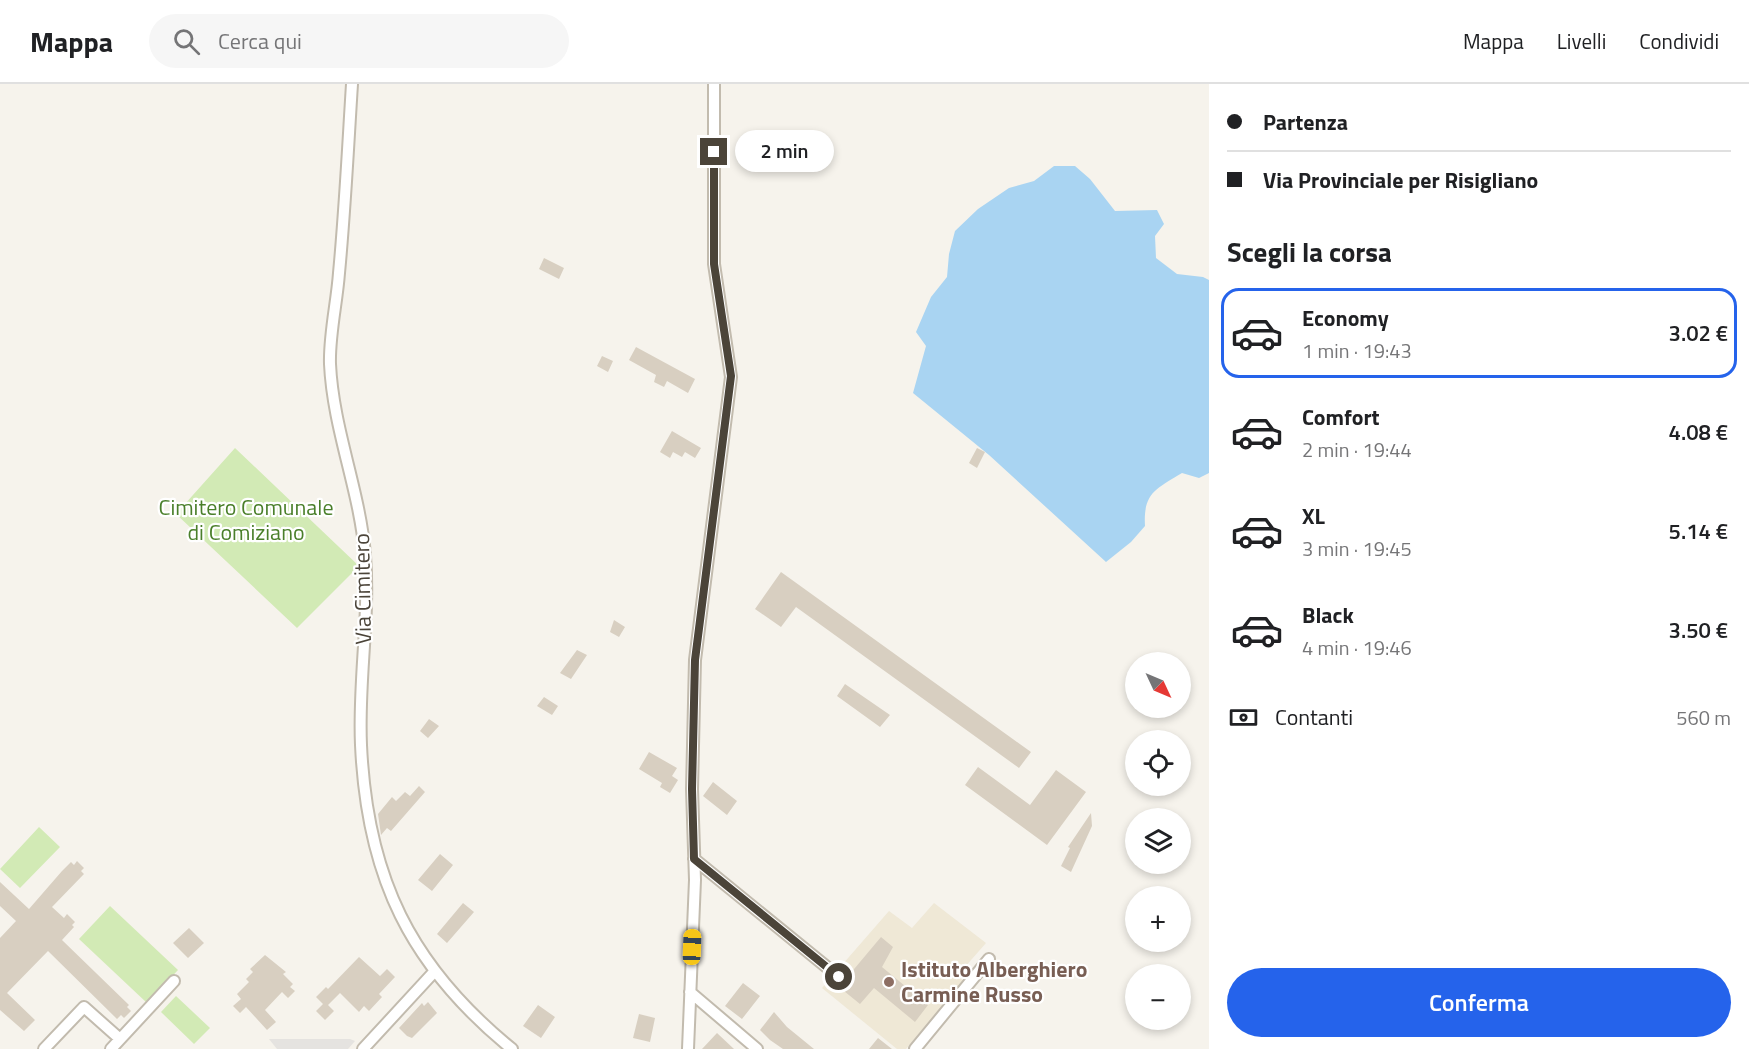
<!DOCTYPE html>
<html lang="it">
<head>
<meta charset="utf-8">
<style>
	:root { --surface:#fff; --page:#f6f6f6; --text:#202124; --muted:#757577; --line:#e0e0e0; --accent:#2563eb }
	body { margin:0; font-family:"Titillium Web",sans-serif; background:var(--page); color:var(--text); height:100vh; display:flex; flex-direction:column; font-size:22px; white-space:nowrap }
	* { box-sizing:border-box; margin:0 }
	p { font-size:20px; color:var(--muted) }
	.icon { flex:none; width:33px; height:33px; fill:none; stroke:currentColor; stroke-width:2; stroke-linecap:round; stroke-linejoin:round }
	.map { position:relative; flex:1; overflow:hidden }
	.side { display:flex; flex-direction:column; background:var(--surface); width:540px }
	.side>* { flex:none }
	.banner { display:grid; align-content:center; height:132px; padding:0 18px; background:var(--surface) }
	.needle { width:39px; rotate:134deg }
	.tools { position:absolute; left:1125px; top:568px; display:grid; gap:12px }
	.tools a { display:grid; place-items:center; width:66px; height:66px; border-radius:50%; background:var(--surface); box-shadow:0 3px 9px #0003; font-size:30px }
	.end { position:absolute; width:27px; height:27px; margin:-14px; border:8px solid #4b4439; background:#fff; box-shadow:0 0 0 3px #fff }
	.from { border-radius:50% }
	.bubble { position:absolute; height:42px; border-radius:21px; background:var(--surface); box-shadow:0 3px 9px #0003; font-size:20px; font-weight:600; line-height:42px; text-align:center }
	.car { position:absolute; width:18px; height:36px; margin:-18px -9px; border-radius:8px; box-shadow:0 0 4px 2px #0007; background:linear-gradient(#f5c518 24%,#345 0 40%,#f5c518 0 76%,#345 0 86%,#f5c518 0) }
	.banner b { display:flex; align-items:center; gap:21px; height:57px; font-size:22px }
	.banner b+b { border-top:2px solid var(--line) }
	.banner i { width:15px; height:15px; background:var(--text) }
	ul { padding:0; list-style:none }
	li { display:flex; align-items:center; gap:18px; height:90px; margin:0 12px 9px; padding:0 6px; border:3px solid transparent; border-radius:18px }
	li div { flex:1 }
	li b { display:block; font-size:22px }
	li em { font-style:normal; font-weight:600 }
	li.current { border-color:var(--accent) }
	li>.icon { width:54px; height:54px; stroke-width:1.5 }
	h2 { padding:0 18px; font-size:27px; line-height:72px }
	.pay { display:flex; align-items:center; gap:15px; height:66px; padding:0 18px; font-size:22px }
	.pay p { margin-inline-start:auto }
	.button { display:flex; gap:12px; margin-top:auto; padding:12px 18px }
	.button a { flex:1; height:69px; border-radius:36px; background:var(--accent); color:#fff; font-size:24px; font-weight:600; line-height:69px; text-align:center }
	header { display:flex; align-items:center; gap:36px; box-sizing:border-box; height:84px; padding:0 30px; background:var(--surface); border-bottom:2px solid var(--line) }
	header strong { font-size:28px }
	nav { display:flex; gap:33px; margin-inline-start:auto; font-size:21px }
	.search { width:420px; height:54px; background:var(--page); display:flex; align-items:center; gap:15px; box-sizing:border-box; padding:0 21px; border-radius:33px; color:var(--muted); font-size:22px }
	main { display:flex; flex:1; min-height:0 }
	.map>svg:first-child { display:block }
	.education { fill:#efe8d6 }
	.green { fill:#d2eab5 }
	.parking { fill:#e5e3e0 }
	.water { fill:#a9d4f2 }
	.building { fill:#d8cfc1 }
	.lines { fill:none; stroke-linecap:round; stroke-linejoin:round }
	.minor-casing { stroke:#c2bbae; stroke-width:14 }
	.minor { stroke:#fff; stroke-width:10 }
	.route { stroke:#4b4439; stroke-width:8 }
	.education-dot { fill:#8d6e63; stroke:#fff; stroke-width:2 }
	.labels { text-anchor:middle; stroke-width:4.5; stroke-linejoin:round; paint-order:stroke }
	.park-label { font-size:22px; fill:#4a7f2a; stroke:#fff }
	.street-label { font-size:22px; fill:#4b4439; stroke:#fff }
	.education-label { font-size:22px; font-weight:bold; fill:#785e54; stroke:#fff; text-anchor:start }
</style>
</head>
<body>
<header>
<strong>Mappa</strong>
<div class="search"><svg class="icon" aria-label="search" viewBox="0 0 24 24"><circle cx="10" cy="10" r="6"/><path d="M15 15l6 6"/></svg>Cerca qui</div>
<nav><a>Mappa</a><a>Livelli</a><a>Condividi</a></nav>
</header>
<main>
<div class="map">
<svg width="1209" height="965" viewBox="0 0 1209 965">
	<rect width="100%" height="100%" fill="#f6f3ec"/>
	<path class="education" d="M934,819L986,859L957,892L964,897L906,965H897L822,904L889,827L912,844Z"/>
	<path class="green" d="M235,364L359,482L297,544L176,430Z
		M39,743L60,763L20,804L0,785Z
		M110,822L178,886L147,919L79,855Z
		M176,912L210,944L194,960L161,928Z"/>
	<path class="parking" d="M269,955H350L355,957L348,965H277Z"/>
	<path class="water" d="M1054,82H1075L1090,95L1115,127L1157,126L1164,140L1155,152L1156,174L1177,190L1203,193L1209,196V389L1199,394L1182,389C1156,405 1143,409 1145,442L1131,458L1106,478L989,371L913,309L926,262L916,248L931,213L947,193L949,170L955,147L978,125L1009,104L1034,97Z"/>
	<path class="building" d="M544,174L564,184L559,195L539,185Z
		M636,263L695,295L688,309L667,297L664,303L654,298L656,291L629,276Z
		M602,272L613,277L608,288L597,282Z
		M672,347L701,364L695,374L685,368L682,373L673,368L670,374L660,368Z
		M977,364L985,368L977,384L969,379Z
		M781,488L1031,668L1019,684L796,523L781,543L755,525Z
		M614,536L625,543L619,553L610,548Z
		M577,566L587,571L571,595L560,589Z
		M845,600L890,631L880,643L837,612Z
		M544,613L558,622L552,631L537,622Z
		M429,635L439,642L428,654L420,647Z
		M649,668L677,684L672,692L678,696L670,709L660,703L662,699L639,685Z
		M978,683L1030,721L1056,686L1086,708L1047,761L965,701Z
		M713,698L737,717L727,731L703,712Z
		M419,702L425,708L391,747L387,744L381,751L378,730L392,713L396,717L405,708L410,712Z
		M1091,729L1092,742L1071,788L1061,782L1070,764L1068,763Z
		M440,770L453,781L432,807L418,796Z
		M77,777L84,784L81,787L84,790L52,823L64,834L67,830L75,838L72,841L74,843L62,856L129,921L127,923L131,927L124,934L121,931L117,935L48,867L7,909L35,936L24,947L0,926V854L16,837L0,822V798L29,825L62,787L71,778L74,781Z
		M463,819L474,828L447,859L437,850Z
		M189,844L204,859L188,874L173,859Z
		M881,853L893,863L882,883L928,921L915,938L874,904L860,920L839,903Z
		M265,871L286,888L283,890L293,900L290,903L295,907L288,914L282,908L265,926L276,938L267,946L246,923L240,929L233,922L241,915L237,910L249,898L246,895L253,888L250,885Z
		M359,873L380,892L387,885L395,893L379,910L382,913L369,927L364,922L359,928L340,909L328,921L334,927L325,936L316,927L323,920L316,913L326,903L328,905Z
		M743,899L760,912L742,935L725,922Z
		M428,918L437,929L412,954L407,952L399,944L422,919L424,922Z
		M538,921L555,933L541,954L523,942Z
		M774,928L787,943L814,965H783L770,956L760,946Z
		M639,930L655,934L650,958L633,954Z
		M717,949L734,965H702Z
		M878,954L892,965H869Z"/>
	<g class="lines">
		<g class="minor-casing">
			<path id="minor" d="M352,0C348,63 345,126 339,189C337,218 329,251 330,280C333,345 360,407 365,471C370,535 358,597 361,661C367,793 410,882 512,965
				M694,775L839,893
				M690,908L757,965
				M44,965L84,923L120,955
				M111,965L174,897
				M363,965L434,888
				M688,965L695,796L692,705L695,576L731,293L714,180V0
				M915,965L989,875"/>
		</g>
		<use href="#minor" class="minor"/>
	</g>
	<g class="lines">
		<path class="route" d="M714,68V180L731,292L695,576L692,705L694,775L839,893"/>
	</g>
	<circle class="education-dot" cx="889" cy="898" r="6"/>
	<g class="labels">
		<g class="park-label">
			<text x="246" y="431">Cimitero Comunale<tspan x="246" dy="25">di Comiziano</tspan></text>
		</g>
		<g class="street-label">
			<text transform="translate(362 505) rotate(-91)" y="8">Via Cimitero</text>
		</g>
		<g class="education-label">
			<text x="901" y="893">Istituto Alberghiero<tspan x="901" dy="25">Carmine Russo</tspan></text>
		</g>
	</g>
</svg>
<div class="tools">
<a><svg class="needle" viewBox="-14 -14 28 28"><path d="M0-13l5 13h-10z" fill="#e53935"/><path d="M0 13l5-13h-10z" fill="#757577"/></svg></a>
<a><svg class="icon" aria-label="locate" viewBox="0 0 24 24"><circle cx="12" cy="12" r="6"/><path d="M12 2v4M12 18v4M2 12h4M18 12h4"/></svg></a>
<a><svg class="icon" aria-label="layers" viewBox="0 0 24 24"><path d="M12 4l9 5-9 5-9-5zM3 14l9 5 9-5"/></svg></a>
<a>+</a>
<a>−</a>
</div>
<i class="end from" style="left:839px;top:893px"></i>
<i class="end" style="left:714px;top:68px"></i>
<div class="bubble" style="left:735px;top:46px;width:99px">2 min</div>
<i class="car" style="left:692px;top:863px;rotate:2deg"></i>
</div>
<section class="side">
<div class="banner">
<b><i class="from"></i>Partenza</b>
<b><i></i>Via Provinciale per Risigliano</b>
</div>
<h2>Scegli la corsa</h2>
<ul>
<li class="current"><svg class="icon" aria-label="car" viewBox="0 0 24 24"><path d="M5 17H2v-5l4-1 3-4h7l3 4 3 1v5h-3M9 17h6M6 11h13"/><circle cx="7" cy="17" r="2"/><circle cx="17" cy="17" r="2"/></svg><div><b>Economy</b><p>1 min · 19:43</p></div><em>3.02 €</em></li>
<li><svg class="icon" aria-label="car" viewBox="0 0 24 24"><path d="M5 17H2v-5l4-1 3-4h7l3 4 3 1v5h-3M9 17h6M6 11h13"/><circle cx="7" cy="17" r="2"/><circle cx="17" cy="17" r="2"/></svg><div><b>Comfort</b><p>2 min · 19:44</p></div><em>4.08 €</em></li>
<li><svg class="icon" aria-label="car" viewBox="0 0 24 24"><path d="M5 17H2v-5l4-1 3-4h7l3 4 3 1v5h-3M9 17h6M6 11h13"/><circle cx="7" cy="17" r="2"/><circle cx="17" cy="17" r="2"/></svg><div><b>XL</b><p>3 min · 19:45</p></div><em>5.14 €</em></li>
<li><svg class="icon" aria-label="car" viewBox="0 0 24 24"><path d="M5 17H2v-5l4-1 3-4h7l3 4 3 1v5h-3M9 17h6M6 11h13"/><circle cx="7" cy="17" r="2"/><circle cx="17" cy="17" r="2"/></svg><div><b>Black</b><p>4 min · 19:46</p></div><em>3.50 €</em></li>
</ul>
<div class="pay"><svg class="icon" aria-label="cash" viewBox="0 0 24 24"><path d="M3 7h18v10H3z"/><circle cx="12" cy="12" r="2"/></svg>Contanti<p>560 m</p></div>
<div class="button"><a>Conferma</a></div>
</section>
</main>
</body>
</html>
